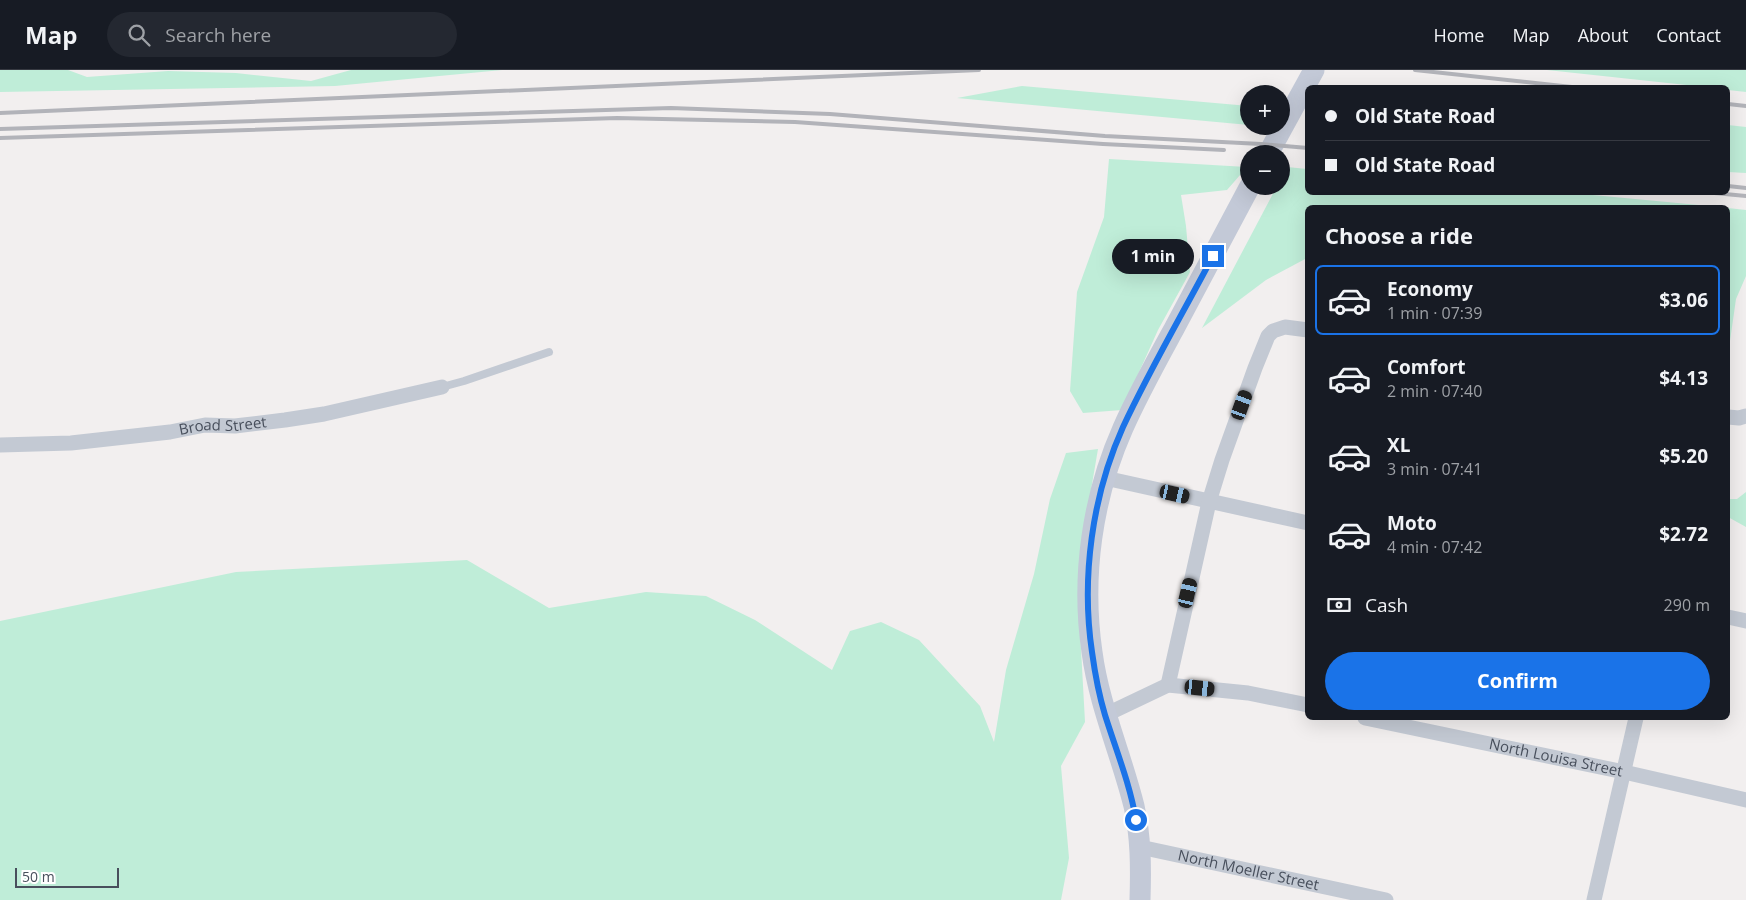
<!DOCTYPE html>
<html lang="en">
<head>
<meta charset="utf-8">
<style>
	:root { --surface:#171b24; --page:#242831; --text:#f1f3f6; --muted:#9ea1a6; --line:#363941; --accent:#1a73e8 }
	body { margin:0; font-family:"Open Sans",sans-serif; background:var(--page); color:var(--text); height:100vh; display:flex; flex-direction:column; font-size:19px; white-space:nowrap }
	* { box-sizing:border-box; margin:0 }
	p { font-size:16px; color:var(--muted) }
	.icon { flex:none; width:28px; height:28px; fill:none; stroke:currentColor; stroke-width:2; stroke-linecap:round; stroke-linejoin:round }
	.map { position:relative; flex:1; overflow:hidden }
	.sheet { position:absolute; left:1305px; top:135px; width:425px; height:515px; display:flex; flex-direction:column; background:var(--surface); border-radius:8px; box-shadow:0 5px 20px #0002 }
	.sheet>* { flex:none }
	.top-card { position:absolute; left:1305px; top:15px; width:425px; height:110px; border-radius:8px; box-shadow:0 5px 20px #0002; display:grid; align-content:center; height:110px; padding:0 20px; background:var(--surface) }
	.controls { position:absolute; left:1240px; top:15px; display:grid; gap:10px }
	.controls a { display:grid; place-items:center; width:50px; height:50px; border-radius:50%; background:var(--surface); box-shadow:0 5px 20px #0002; font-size:25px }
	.scale { position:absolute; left:15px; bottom:12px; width:104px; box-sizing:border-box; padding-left:5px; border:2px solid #484f5c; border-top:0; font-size:14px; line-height:18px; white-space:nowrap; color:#484f5c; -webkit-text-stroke:4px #fff; paint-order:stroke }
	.end { position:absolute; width:22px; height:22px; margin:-11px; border:6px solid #1a73e8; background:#fff; box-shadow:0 0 0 2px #fff }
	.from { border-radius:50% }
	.bubble { position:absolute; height:35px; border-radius:18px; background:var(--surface); box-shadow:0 5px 20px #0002; font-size:16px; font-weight:700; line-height:35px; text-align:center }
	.car { position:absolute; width:15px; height:30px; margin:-15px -8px; border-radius:6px; box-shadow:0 0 4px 1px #0007; background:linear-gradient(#222 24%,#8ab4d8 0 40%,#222 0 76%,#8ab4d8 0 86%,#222 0) }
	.top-card b { display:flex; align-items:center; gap:18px; height:48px; font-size:19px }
	.top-card b+b { border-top:1px solid var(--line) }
	.top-card i { width:12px; height:12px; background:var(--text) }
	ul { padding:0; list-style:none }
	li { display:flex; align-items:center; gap:15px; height:70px; margin:0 10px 8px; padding:0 10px; border:2px solid transparent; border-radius:8px }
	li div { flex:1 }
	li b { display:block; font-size:19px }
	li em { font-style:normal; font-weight:700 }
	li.active { border-color:var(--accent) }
	li>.icon { width:45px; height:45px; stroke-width:1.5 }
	h2 { padding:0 20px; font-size:22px; line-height:60px }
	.pay { display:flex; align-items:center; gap:12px; height:55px; padding:0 20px; font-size:19px }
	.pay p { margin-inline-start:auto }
	.button { display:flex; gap:10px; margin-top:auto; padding:10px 20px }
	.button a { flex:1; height:58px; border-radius:30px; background:var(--accent); color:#fff; font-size:20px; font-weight:700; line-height:58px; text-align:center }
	header { display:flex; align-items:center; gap:30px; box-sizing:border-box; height:70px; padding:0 25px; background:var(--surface); border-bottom:1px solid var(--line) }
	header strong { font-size:24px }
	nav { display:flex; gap:28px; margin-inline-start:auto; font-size:18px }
	.search { width:350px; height:45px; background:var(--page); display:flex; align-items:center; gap:12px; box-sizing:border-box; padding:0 18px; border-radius:28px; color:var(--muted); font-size:19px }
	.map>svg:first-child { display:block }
	.green { fill:#bfedd8 }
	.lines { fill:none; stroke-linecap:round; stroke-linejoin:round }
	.lane { stroke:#c3c9d3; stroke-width:8 }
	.street { stroke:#c3c9d3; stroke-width:15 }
	.secondary { stroke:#c3c9d7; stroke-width:21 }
	.rail { stroke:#b2b3b9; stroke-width:4 }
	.route { stroke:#1a73e8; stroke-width:6 }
	.labels { text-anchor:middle; stroke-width:4; stroke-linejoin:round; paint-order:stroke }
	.street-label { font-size:15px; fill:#484f5c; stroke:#fff }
</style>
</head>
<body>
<header>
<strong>Map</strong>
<div class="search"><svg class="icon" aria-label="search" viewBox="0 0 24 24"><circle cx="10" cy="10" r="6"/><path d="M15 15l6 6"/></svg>Search here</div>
<nav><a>Home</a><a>Map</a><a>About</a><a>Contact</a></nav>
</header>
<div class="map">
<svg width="1746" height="830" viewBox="0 0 1746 830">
	<rect width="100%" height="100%" fill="#f2efef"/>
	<path class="green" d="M0,0H68L87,7L168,1L236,3L311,11L351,0H502L335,16L0,22Z
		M1547,0H1746V22L1728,20V18L1705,17Z
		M1022,16L1249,36V55L957,28Z
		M1728,55L1746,57V103L1728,102Z
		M1109,89L1247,97L1227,120L1181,125L1186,156L1190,202L1158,260L1122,340L1083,343L1070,321L1077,222L1104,147Z
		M1287,97L1307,99L1308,122H1561L1720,137L1308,138L1307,188L1266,210L1202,258L1277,116H1281V108Z
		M1728,138L1746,140V206L1736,229L1728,285Z
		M1098,379L1084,461L1079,542L1085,652L1061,696L1069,788L1061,830H0V551L236,502L467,490L549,538L646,522L706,526L755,550L832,600L850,561L881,552L919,570L980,636L994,672L1006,600L1034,504L1050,429L1066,383Z
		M1746,422V457L1728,447V429H1737Z"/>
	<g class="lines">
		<path class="lane" d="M442,317L464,311L549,282"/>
		<g class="street">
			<path d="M1728,347L1739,348L1746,346"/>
			<path id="s1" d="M0,375L71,373L170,362L205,355L235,356L285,350L324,344L442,317"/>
			<path d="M1105,408L1308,453"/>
			<path d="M1728,547L1746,551"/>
			<path d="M1168,615L1209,432L1222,390L1255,298L1268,266L1273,261L1285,257L1308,260"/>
			<path d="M1105,645L1168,615L1248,623L1308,635"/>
			<path id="s2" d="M1365,648L1624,702L1746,730"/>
			<path id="s3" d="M1140,777L1386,830"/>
			<path d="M1594,830L1636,648"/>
		</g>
		<path class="secondary" d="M1268,84L1314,0
			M1140,830C1141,798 1141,767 1134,736C1121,684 1099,635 1092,582C1081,507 1092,428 1123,358C1138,324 1157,290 1175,257C1200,210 1225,163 1250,116"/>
		<path class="rail" d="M1415,0L1581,18
			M1728,34L1746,36
			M0,43L979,0
			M0,59L671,38L830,44L1105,66L1261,74L1308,78
			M0,68L617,48L795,52L1103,74L1224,80
			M1728,116L1746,118
			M1704,122L1746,126"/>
	</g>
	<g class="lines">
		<path class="route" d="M1136,750C1130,714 1116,680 1105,645C1099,625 1095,604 1092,582C1081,508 1092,426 1123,357C1150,299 1183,243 1213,186"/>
	</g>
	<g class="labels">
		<g class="street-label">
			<text dy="5" stroke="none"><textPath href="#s1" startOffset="224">Broad Street</textPath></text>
			<text dy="5" stroke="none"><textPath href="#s2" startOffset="195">North Louisa Street</textPath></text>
			<text dy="5" stroke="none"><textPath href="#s3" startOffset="111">North Moeller Street</textPath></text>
		</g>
	</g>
</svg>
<div class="controls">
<a>+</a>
<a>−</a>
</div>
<div class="scale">50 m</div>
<i class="end from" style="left:1136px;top:750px"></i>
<i class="end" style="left:1213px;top:186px"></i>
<div class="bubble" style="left:1112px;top:169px;width:82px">1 min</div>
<i class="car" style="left:1242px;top:335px;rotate:20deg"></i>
<i class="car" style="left:1175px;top:424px;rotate:103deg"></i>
<i class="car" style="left:1188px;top:523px;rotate:13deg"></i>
<i class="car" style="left:1200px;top:618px;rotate:96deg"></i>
<div class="top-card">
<b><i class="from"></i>Old State Road</b>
<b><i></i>Old State Road</b>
</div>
<section class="sheet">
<h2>Choose a ride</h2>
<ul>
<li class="active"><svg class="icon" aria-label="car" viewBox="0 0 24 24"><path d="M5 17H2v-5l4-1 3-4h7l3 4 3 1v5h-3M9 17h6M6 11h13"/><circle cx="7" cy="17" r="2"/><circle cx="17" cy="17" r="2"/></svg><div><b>Economy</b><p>1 min · 07:39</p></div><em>$3.06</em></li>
<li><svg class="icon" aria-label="car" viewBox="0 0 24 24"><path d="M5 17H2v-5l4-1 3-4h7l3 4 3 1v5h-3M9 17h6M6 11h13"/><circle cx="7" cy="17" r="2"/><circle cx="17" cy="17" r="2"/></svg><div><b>Comfort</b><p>2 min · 07:40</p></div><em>$4.13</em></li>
<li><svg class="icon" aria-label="car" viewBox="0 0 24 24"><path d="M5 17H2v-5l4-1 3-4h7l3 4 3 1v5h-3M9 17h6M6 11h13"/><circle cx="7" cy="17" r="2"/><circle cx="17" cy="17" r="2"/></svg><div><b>XL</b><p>3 min · 07:41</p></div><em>$5.20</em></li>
<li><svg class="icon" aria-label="car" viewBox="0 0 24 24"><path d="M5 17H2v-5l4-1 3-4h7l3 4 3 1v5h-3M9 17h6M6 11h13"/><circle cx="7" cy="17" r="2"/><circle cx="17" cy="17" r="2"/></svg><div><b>Moto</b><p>4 min · 07:42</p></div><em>$2.72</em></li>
</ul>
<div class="pay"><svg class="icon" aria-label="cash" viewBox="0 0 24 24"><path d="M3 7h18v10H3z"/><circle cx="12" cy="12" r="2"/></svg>Cash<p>290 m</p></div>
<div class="button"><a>Confirm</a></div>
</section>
</div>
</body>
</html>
